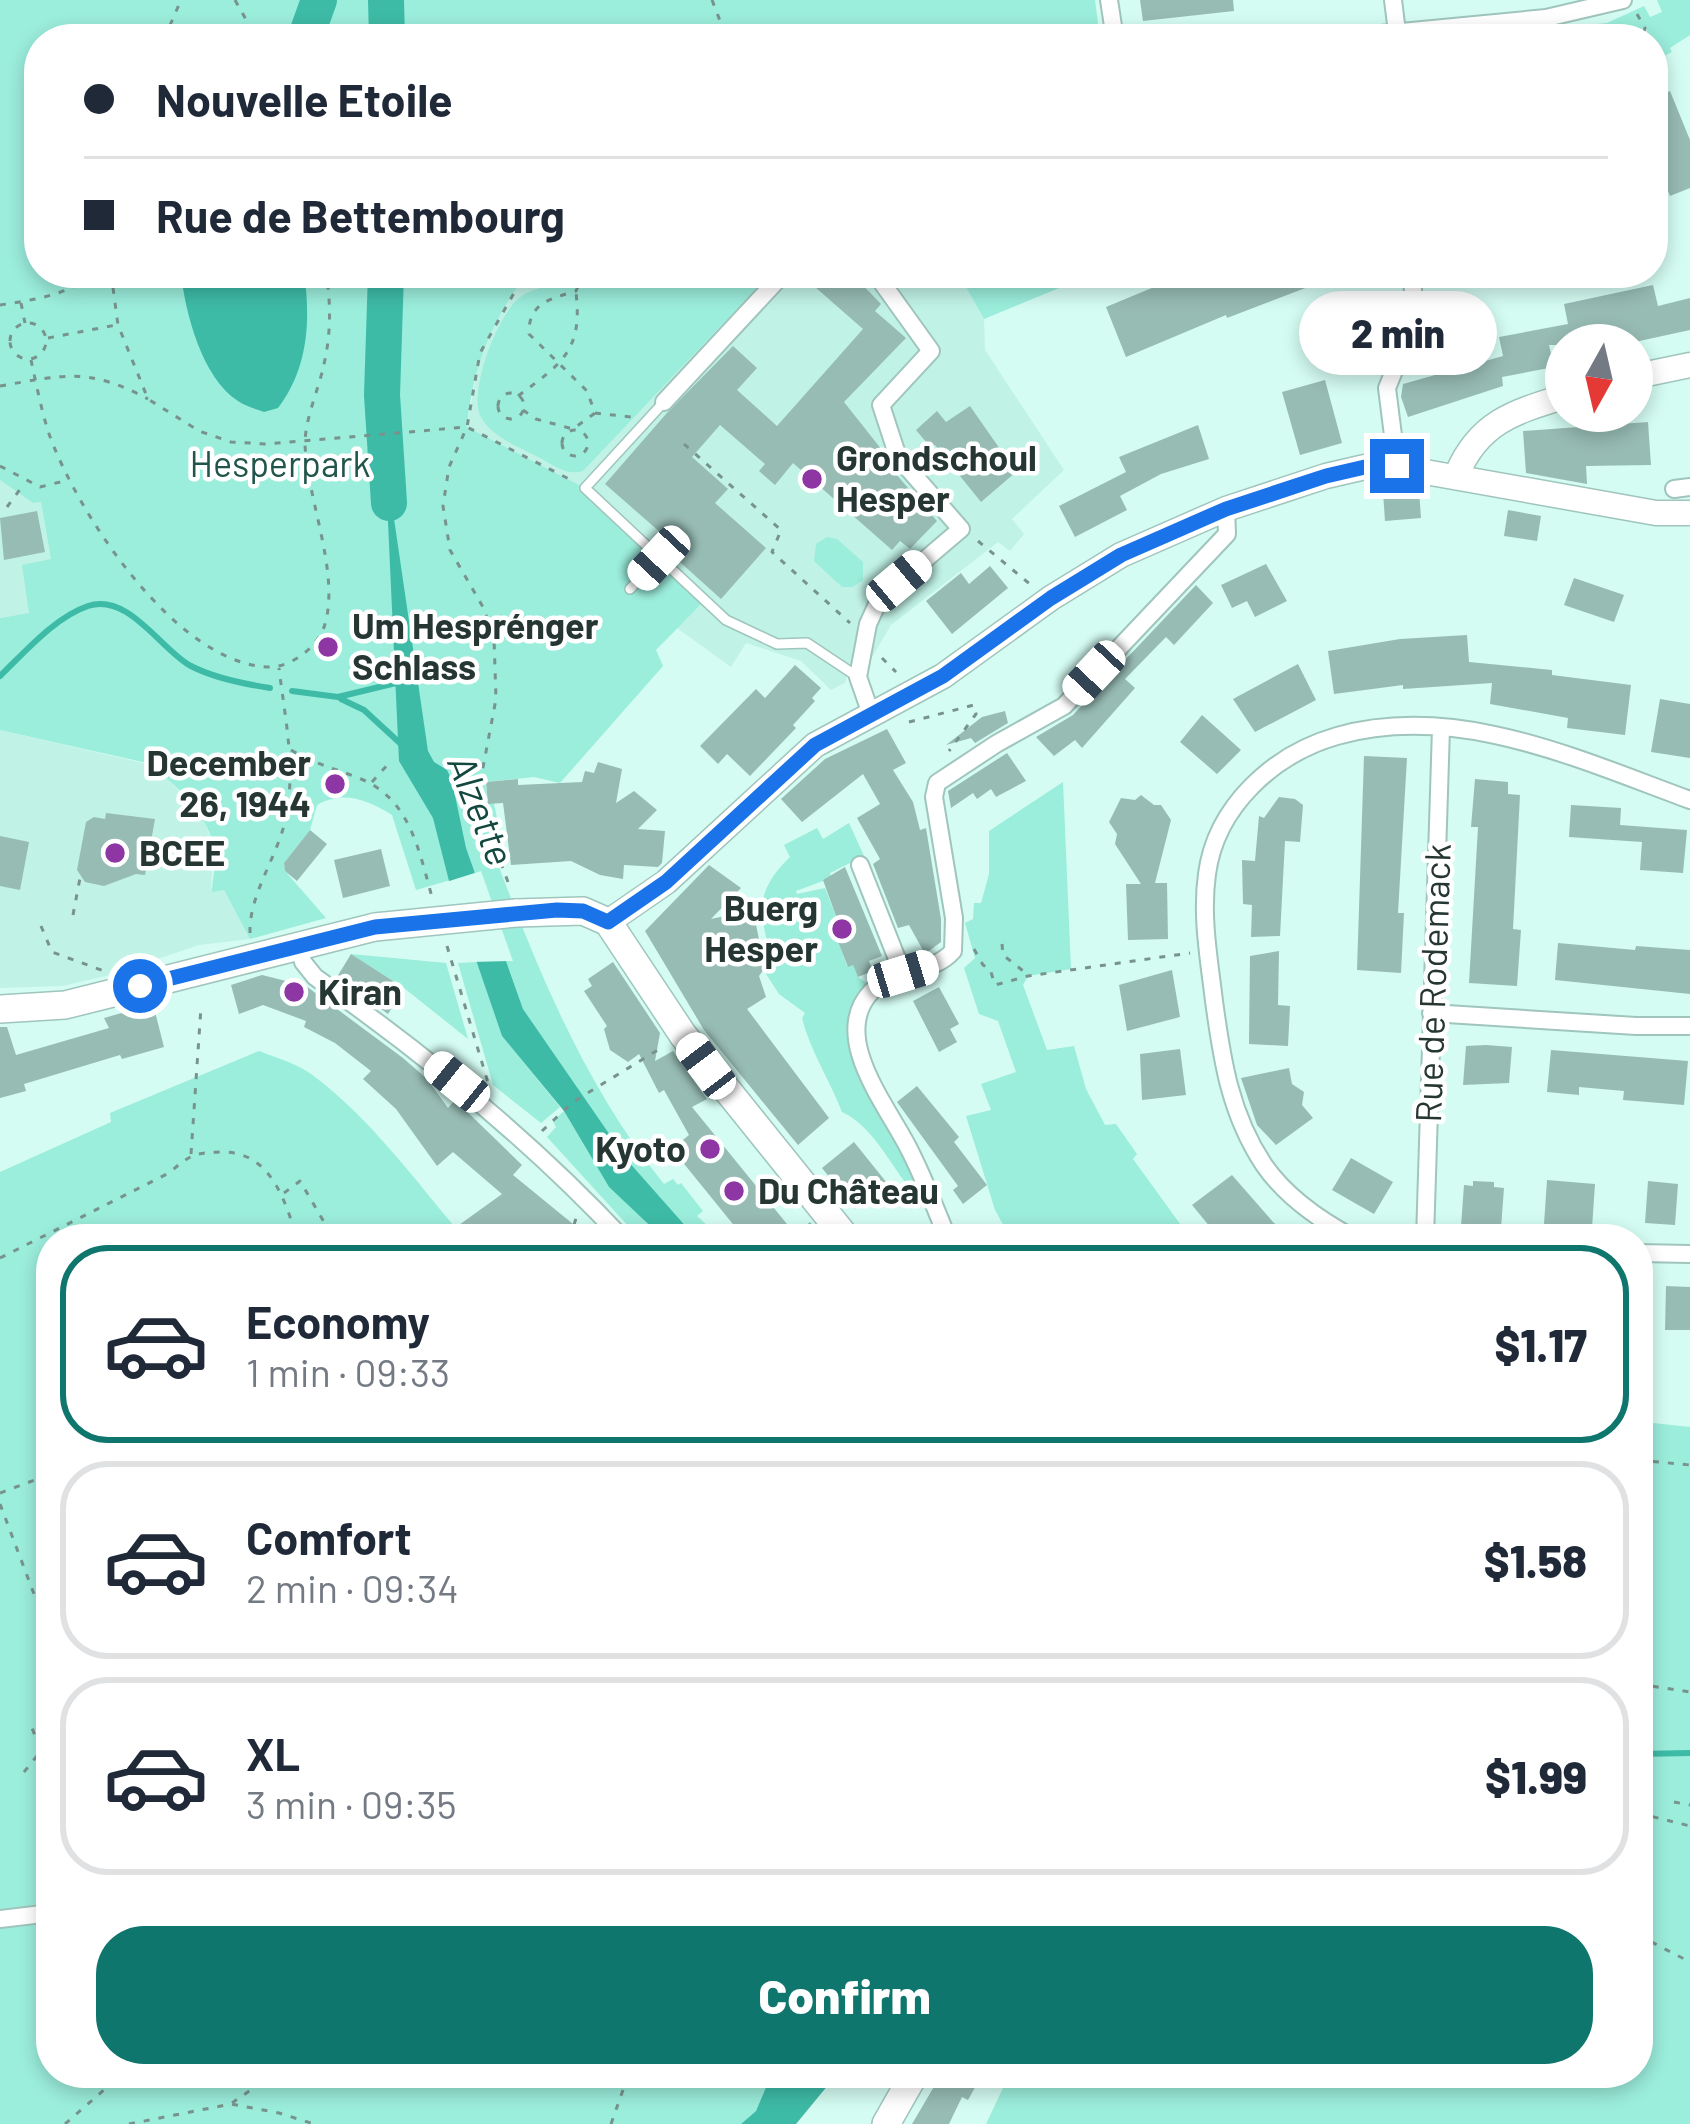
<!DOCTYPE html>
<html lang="en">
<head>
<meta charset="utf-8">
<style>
	:root { --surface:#fff; --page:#f6f6f7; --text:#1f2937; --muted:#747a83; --line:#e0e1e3; --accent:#0f766e }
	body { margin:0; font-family:Barlow,sans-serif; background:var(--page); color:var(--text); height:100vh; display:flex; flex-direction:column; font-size:45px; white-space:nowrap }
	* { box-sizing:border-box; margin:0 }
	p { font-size:39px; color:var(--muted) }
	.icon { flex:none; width:66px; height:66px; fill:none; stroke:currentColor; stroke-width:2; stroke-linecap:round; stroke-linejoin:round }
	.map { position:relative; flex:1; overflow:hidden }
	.sheet { position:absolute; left:36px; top:1224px; width:1617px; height:864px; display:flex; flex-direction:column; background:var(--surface); border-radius:48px; box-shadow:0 6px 18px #0003 }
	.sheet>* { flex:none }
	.guide { position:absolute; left:24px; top:24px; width:1644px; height:264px; border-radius:48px; box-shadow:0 6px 18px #0003; display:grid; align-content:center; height:264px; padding:0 60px; background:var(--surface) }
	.needle { width:78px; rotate:188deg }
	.tools { position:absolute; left:1545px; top:324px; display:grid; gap:24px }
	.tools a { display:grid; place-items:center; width:108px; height:108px; border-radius:50%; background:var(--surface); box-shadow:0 6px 18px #0003; font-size:60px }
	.end { position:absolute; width:54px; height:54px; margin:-27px; border:15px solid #1a73e8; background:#fff; box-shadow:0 0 0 6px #fff }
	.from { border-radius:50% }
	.bubble { position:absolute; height:84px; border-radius:42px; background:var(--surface); box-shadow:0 6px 18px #0003; font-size:39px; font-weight:800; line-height:84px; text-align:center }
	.car { position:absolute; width:36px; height:72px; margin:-36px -18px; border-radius:15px; box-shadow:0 0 9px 3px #0007; background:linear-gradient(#fff 24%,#345 0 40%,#fff 0 76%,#345 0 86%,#fff 0) }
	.guide b { display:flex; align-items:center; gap:42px; height:114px; font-size:45px }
	.guide b+b { border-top:3px solid var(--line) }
	.guide i { width:30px; height:30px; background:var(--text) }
	ul { padding:21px 0 0; list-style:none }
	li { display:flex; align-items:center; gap:36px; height:198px; margin:0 24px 18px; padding:0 36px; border:6px solid var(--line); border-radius:48px }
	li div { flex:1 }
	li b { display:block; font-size:45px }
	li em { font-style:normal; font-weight:800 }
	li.on { border-color:var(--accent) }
	li>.icon { width:108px; height:108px; stroke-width:1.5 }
	.action { display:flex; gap:24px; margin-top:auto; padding:24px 60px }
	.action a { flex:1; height:138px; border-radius:48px; background:var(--accent); color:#fff; font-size:48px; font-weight:800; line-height:138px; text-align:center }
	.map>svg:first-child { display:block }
	.built { fill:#c1f2e6 }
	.green { fill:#9beddc }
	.water { fill:#3dbba6 }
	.pier { fill:#d4fcf2 }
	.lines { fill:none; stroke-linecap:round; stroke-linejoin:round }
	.stream { stroke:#3dbba6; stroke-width:6 }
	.river { stroke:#3dbba6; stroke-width:36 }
	.building { fill:#97bcb4 }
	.lane-casing { stroke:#9fc5bc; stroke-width:12 }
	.street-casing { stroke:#9fc5bc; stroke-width:20 }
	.secondary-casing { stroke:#9fc5bc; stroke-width:27 }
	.primary-casing { stroke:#9fc5bc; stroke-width:30 }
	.path { stroke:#78938d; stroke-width:3; stroke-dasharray:6 9; stroke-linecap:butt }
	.lane { stroke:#fff; stroke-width:9 }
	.street { stroke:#fff; stroke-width:16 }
	.secondary { stroke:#fff; stroke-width:24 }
	.primary { stroke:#fff; stroke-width:27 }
	.primary-bridge-casing { stroke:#9fc5bc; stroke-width:30; stroke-linecap:butt }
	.primary-bridge { stroke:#fff; stroke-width:27 }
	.route { stroke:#1a73e8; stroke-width:15 }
	.poi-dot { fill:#8e37a4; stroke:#fff; stroke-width:4.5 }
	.labels { text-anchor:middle; stroke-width:9; stroke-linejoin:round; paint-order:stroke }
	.poi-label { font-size:36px; font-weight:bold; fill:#263632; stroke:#fff; text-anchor:start }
	.park-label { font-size:36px; fill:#21554b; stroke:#fff }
	.street-label { font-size:36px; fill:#263632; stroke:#fff }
	.water-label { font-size:39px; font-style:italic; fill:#12483f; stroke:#fff }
</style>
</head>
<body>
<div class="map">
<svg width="1690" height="2124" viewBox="0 0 1690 2124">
	<rect width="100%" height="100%" fill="#d4fcf2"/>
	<path class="built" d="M571,273H886L896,287L928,273H958L984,319L985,350L1064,470L1012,519L1024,534L1010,551L998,542L891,625L871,659L854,653L845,683L831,690L801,661L746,643L731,667L677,628L704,601L585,488L467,427L480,353L505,304L518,286Z
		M0,480L33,503L41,502L51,559L30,613L0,618Z
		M0,730L147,764L165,776L202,816L214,847L211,888L224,890L250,939L199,945L110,975L63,986L0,988Z"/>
	<path class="green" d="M0,0H1095L1100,39H39V273H571L518,286C487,330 472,374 467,427L585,488L705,600L656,650L663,666L560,783L534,777L486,782L487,803L494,804L507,864L499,867C540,977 589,1092 664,1184L673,1179L678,1185L681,1183L703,1211L697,1216L722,1239H697L628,1161L523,1009L475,873L416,890L392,815C367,800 344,790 317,805L310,830L284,863L285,871L326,918L250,939L224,890L212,892C212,879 216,867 215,854C211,816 176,784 147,763L0,730V618L29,613L22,565L51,559L41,502L33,503L0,480Z
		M1657,0H1690V35L1670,48L1672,52L1653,62V39H1649L1646,28L1611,33L1610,38L1603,39H1455L1607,23L1644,6L1650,17L1662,12Z
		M615,273H771L583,471C567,476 555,466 540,458C520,447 490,437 480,415C469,389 499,309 523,295C544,283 590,279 615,273Z
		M958,273H1082L1086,277L984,319Z
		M827,537L837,539L863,562V580L853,587H842L814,561L816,544Z
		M1063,782L1071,969L1028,976L1023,985L1047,1050L1074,1046L1086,1089L1105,1125L1116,1124L1137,1154L1133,1159L1191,1239H1011L995,1210L966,1116L991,1110L981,1084L1016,1072L998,1021L979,1014L964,968L975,958L965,923L973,919L974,903H981L989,874V831Z
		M849,823L864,856L830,873L831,878L796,891L797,894L825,888L840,927L834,930L847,966L853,965L858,977L868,984C854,1001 849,1015 850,1037L915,1182L908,1186C887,1159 872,1126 842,1112C830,1080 810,1051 802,1018L805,1013L779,994L764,971L772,959C759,913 754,892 790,857L784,845L817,828L823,839Z
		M351,954L446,963L468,1039L404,988Z
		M477,962L502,1036L560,1107L541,1123L493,1085L458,963Z
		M259,1051C276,1058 296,1063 311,1074C370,1117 417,1183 465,1239H51V2073H772L756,2111L741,2124H0V1172L111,1122L110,1113Z
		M564,1111L609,1187L664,1239H640L547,1137L556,1127L553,1121Z
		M1653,1423L1690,1427V2124H986L1010,2073H1638V1424Z"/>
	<path class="water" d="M181,273H304C311,320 308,369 278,408L264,412C256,409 245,406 238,401C202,378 185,312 181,273Z
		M385,457L428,751L434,762L447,770L452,781L466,848L523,1009L628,1161L697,1239H664L609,1187L564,1111L502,1036L449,881L433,818L399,761Z
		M772,2073H838L796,2124H741L756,2111Z"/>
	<path class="pier" d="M481,871L513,961L471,962L443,883Z"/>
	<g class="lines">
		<path class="stream" d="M1503,39L1609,27
			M0,676C24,653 55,617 88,606C128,593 159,647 189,665C213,678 244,684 270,688
			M292,691L338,697L400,682
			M341,699L364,710L402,745
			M1638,1754L1690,1753"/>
		<path class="river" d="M386,0L387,39
			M305,39L319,0
			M386,273L382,395L389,503"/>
	</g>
	<path class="building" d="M1140,0H1233L1234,11L1143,21Z
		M1670,91L1690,140V188L1670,196L1653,154V98Z
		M799,273H851L881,304L875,311L906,338L844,402L882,450L888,465L937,521L910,549L900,541L892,550L793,463L775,485L759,471L765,464L720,425L692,457L728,489L715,503L766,548L721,599L671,554L677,547L605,484L666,414L733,346L757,368L737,390L777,426L863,329Z
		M1188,273H1303L1308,287L1227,318L1226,315L1126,357L1106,307Z
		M1653,285L1658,306L1690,298V330L1621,345H1549L1554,367L1502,377L1503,386L1408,417L1401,397L1403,384L1503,356L1499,337L1568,324L1564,304Z
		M1384,309L1390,332L1385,348L1332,367L1316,328L1345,315L1349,323Z
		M1325,380L1342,443L1300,455L1282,392Z
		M970,406L1016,472L981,502L935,445L931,448L916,430L937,411L946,422Z
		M1648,422L1651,465L1586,466L1587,484L1526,473L1523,431Z
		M1198,425L1209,459L1161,474L1120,496L1127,510L1075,537L1059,506L1126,472L1119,457Z
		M1419,490L1421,518L1385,521L1383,492Z
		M1508,510L1541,516L1537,541L1504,536Z
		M37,511L45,552L4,560L0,518Z
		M1266,564L1287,601L1255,617L1247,601L1232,608L1221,585Z
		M990,566L1008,588L952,634L926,601L961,573L969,584Z
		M1574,578L1624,595L1614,622L1564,605Z
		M1196,585L1213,603L1174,645L1166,637L1125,679L1135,688L1082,748L1075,740L1054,756L1036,737L1073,715Z
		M1467,635L1469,662L1552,670V675L1631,685L1625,735L1567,728L1568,718L1490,704L1492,683L1403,689V685L1334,694L1328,651L1400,639Z
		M1298,664L1316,700L1255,732L1233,699Z
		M795,665L821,688L812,698L815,701L793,725L796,728L750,776L727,754L718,764L700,746L756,689L765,698Z
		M1660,699L1690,704V758L1651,752Z
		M1005,711L1008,723L975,743L971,738L946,745L982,717Z
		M1202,715L1241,750L1217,774L1180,742Z
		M887,729L906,763L893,770L913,802L920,830L926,828L941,919V942L925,954L909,925L898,928L873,864L880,859L857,818L880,804L863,774L802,822L781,799L825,759Z
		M1007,753L1026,781L996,797L991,789L977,799L973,793L951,808L948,791Z
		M1364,756L1407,758L1398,913H1404L1401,973L1357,970Z
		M598,762L622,769L616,803L634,791L657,810L638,829L665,831L662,863L658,867L624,865L623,879L600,875L571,861L511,865L503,803L488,804L486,782L518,779V785L582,782L585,771L594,773Z
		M1475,779L1508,782V794L1520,795L1513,929L1521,930L1517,986L1469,983L1478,827H1471Z
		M1141,795L1154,805H1161L1171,820L1155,883H1167L1168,939L1128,940L1126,884H1141L1115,844L1117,834L1109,822L1121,798L1135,800Z
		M1279,797L1295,799L1303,805L1300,842L1285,841L1280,936L1251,937L1252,905L1243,904L1242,860L1255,861L1259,816L1264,818Z
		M1571,805L1621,808L1620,825L1687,830L1683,873L1640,870L1642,842L1569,837Z
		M106,813L155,819L145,875L136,874L104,886L85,882L77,870L86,822L94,817L105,819Z
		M310,830L327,844L297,881L285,871L284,863Z
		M0,836L29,842L20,890L0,886Z
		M381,849L390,886L343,898L334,860Z
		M709,865L741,888L711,919L753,910L761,949L765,948L770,961L759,976L766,997L747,1009L829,1118L798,1145L704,1030L645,931Z
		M845,867L882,956L869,961L873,971L858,977L853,965L848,967L833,929L840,927L823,880Z
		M1558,943L1635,950L1636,946L1690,950V994L1555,980Z
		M1279,951L1278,1005L1290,1006L1288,1046L1249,1044L1250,956Z
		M351,954L404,988L388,1014L337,977Z
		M613,962L660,1033L655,1061L673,1051L707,1099L692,1107L795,1234L810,1222L824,1239H745L672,1149L689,1135L664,1090L659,1093L639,1054L628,1062L610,1050L604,1029L607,1026L584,991L592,986L588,979Z
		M1172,970L1180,1017L1127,1031L1119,985Z
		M262,975L306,986L403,1058L427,1079L448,1108L455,1100L522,1165L513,1175L573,1224L561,1239H469L459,1225L502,1194L453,1152L437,1166L396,1109L363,1079L371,1071L335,1043L304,1027L306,1021L263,1005L239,1014L231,985Z
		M939,987L959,1024L950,1029L957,1042L939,1052L913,1001Z
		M153,1004L164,1047L122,1059L120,1055L24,1084L26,1091L0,1098V1027H7L16,1055L109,1028L104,1018Z
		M1486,1045L1512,1047L1509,1083L1463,1085L1466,1046Z
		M1180,1049L1186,1095L1142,1100L1140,1054Z
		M1551,1050L1688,1061L1684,1105L1623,1100L1624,1091L1579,1087V1095L1547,1092Z
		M1289,1068L1292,1084L1304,1092L1302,1105L1313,1118L1276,1145L1257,1125L1241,1078Z
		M917,1086L959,1137L954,1142L987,1185L963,1204L953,1190L958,1186L897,1102Z
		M854,1142L887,1183L855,1209L822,1168Z
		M1351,1158L1393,1182L1374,1214L1332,1190Z
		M1232,1175L1273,1222L1293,1239H1243L1236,1231L1220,1239L1192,1205Z
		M1547,1180L1595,1184L1592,1228L1544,1224Z
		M1473,1181L1494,1182V1187L1504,1188L1501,1228L1461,1226L1464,1185L1473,1186Z
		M1648,1181L1678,1184L1675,1225L1645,1223Z
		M1666,1286L1690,1287V1330H1665Z
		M942,2073H983L968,2100L962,2097L949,2124H912Z"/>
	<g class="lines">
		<g class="lane-casing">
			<path id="lane" d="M664,402L585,488L726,620L777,644L807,643L858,677
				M630,589L659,558"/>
		</g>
		<g class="street-casing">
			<path id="street" d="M1109,0L1115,39
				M1393,0L1397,32
				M1328,39L1546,18L1623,0
				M664,402L784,273
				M1397,467L1387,388L1416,317L1411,273
				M1674,489L1690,487
				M871,714L858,677L868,624L880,598L961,529L898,457L881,405L931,351L875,273
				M860,865L903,974
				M299,945L303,962L315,977C426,1055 530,1139 623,1239
				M1431,1013L1636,1026H1690
				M948,1239C936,1210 925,1181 911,1153C891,1110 828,1038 871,992C893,968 932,975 953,951L954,918L934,797L937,783L996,744L1064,706L1227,534L1226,509
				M1355,1239C1321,1221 1286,1197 1264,1165C1230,1114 1222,1060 1214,1001C1209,959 1201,916 1207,874C1216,806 1274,754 1337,736C1457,702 1580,760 1690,800
				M1425,1239L1441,728
				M1638,1253L1690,1254
				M0,1919L51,1913"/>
		</g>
		<g class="secondary-casing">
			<path id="secondary" d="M1632,377L1690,365
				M1457,474C1479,422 1514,412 1566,396
				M608,922L666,882L815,745L943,676L1051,598L1121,555L1226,509L1326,476L1365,467H1397L1656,513H1690"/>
		</g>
		<g class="primary-casing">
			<path id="primary" d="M516,913L583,911L608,922L683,1035L847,1239
				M0,1009L65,1005L375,927
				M886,2124L915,2073"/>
		</g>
		<path class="path" d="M235,0L257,39
			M712,0L727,39
			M1637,14L1645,28L1642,38
			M164,39L181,0
			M111,273L118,325L148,399L199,431L231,442L266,444L467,427L571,480
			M584,273L576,291C550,299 528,303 529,334L587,391L595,413L631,417
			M21,303L25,323
			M0,305C33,300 69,295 95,273
			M10 341a18 18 0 1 1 36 0a18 18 0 1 1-36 0Z
			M48,338L116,325
			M31,360C36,383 41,408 48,431C75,510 177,667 271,667C293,666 319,646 325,624C340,572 307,499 305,444C305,418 319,389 324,364C331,334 331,303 326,273
			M0,386C64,375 88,367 148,399
			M498 406a13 13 0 1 1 26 0a13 13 0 1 1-26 0Z
			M518,396C561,364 583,351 576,293
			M523,410L536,419L573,429L595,413
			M562 443a13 13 0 1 1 26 0a13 13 0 1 1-26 0Z
			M684,444L781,530L772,552L850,623
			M0,466L40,487L68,480
			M7,507L24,484
			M978,541L1031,585
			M882,658L896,672
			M909,722L974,705L976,714L949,751
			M291,750C314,764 337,769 361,779C410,799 419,851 432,897
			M372,782L390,762
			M508,882L477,799L496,699L494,638L483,607L450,550L443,506L449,467L467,427L480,353L518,286L571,273
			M73,915L80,878
			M41,926L52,952L104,971
			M250,933C249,893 278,857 286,817C296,766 285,719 279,668
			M1002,944L1003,955L1027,974
			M447,946L489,1086
			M974,949L983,965L990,969L995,985L1028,976L1190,953
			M542,1131L573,1102L661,1048
			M191,1154L201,1007
			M284,1193L300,1181L334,1239
			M570,1239L576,1218
			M0,1258L169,1173C190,1155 193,1153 221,1152C270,1151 285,1199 297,1239
			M1638,1460L1690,1465
			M0,1493L51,1474
			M0,1504L51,1639
			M1638,1684L1690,1692
			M24,1772L41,1751L32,1728L51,1720
			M1674,1802L1690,1805
			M1638,1813L1690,1826
			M1638,1935L1690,1962
			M232,2103L275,2073
			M65,2124L105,2089L132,2073
			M129,2124L231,2104L279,2113L314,2124
			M611,2124L629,2073"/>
		<use href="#lane" class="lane"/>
		<use href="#street" class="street"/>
		<use href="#secondary" class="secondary"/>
		<use href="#primary" class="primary"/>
		<g class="primary-bridge-casing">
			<path id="primary-bridge" d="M375,927L516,913"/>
		</g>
		<use href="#primary-bridge" class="primary-bridge"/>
	</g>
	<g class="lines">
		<path class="route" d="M140,986L375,927L557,910L583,911L608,922L666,882L815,745L943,676L1051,598L1121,555L1226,509L1326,476L1365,467L1397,466"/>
	</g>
	<g class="poi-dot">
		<circle cx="812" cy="479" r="12"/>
		<circle cx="328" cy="647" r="12"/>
		<circle cx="335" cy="784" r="12"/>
		<circle cx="115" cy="853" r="12"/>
		<circle cx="842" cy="929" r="12"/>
		<circle cx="294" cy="992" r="12"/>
		<circle cx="710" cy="1149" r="12"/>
		<circle cx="734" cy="1191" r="12"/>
	</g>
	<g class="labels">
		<g class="poi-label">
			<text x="836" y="471">Grondschoul<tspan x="836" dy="41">Hesper</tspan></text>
			<text x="352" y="639">Um Hesprénger<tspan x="352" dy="41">Schlass</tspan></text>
			<text x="311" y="776" text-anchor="end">December<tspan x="311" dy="41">26, 1944</tspan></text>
			<text x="139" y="866">BCEE</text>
			<text x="818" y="921" text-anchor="end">Buerg<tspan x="818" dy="41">Hesper</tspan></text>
			<text x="318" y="1005">Kiran</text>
			<text x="686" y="1162" text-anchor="end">Kyoto</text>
			<text x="758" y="1204">Du Château</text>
		</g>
		<g class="park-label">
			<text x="280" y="477">Hesperpark</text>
		</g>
		<g class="street-label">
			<text transform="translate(1433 983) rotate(-88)" y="13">Rue de Rodemack</text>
		</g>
		<g class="water-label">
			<text transform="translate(481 810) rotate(68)" y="14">Alzette</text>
		</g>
	</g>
</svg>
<div class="tools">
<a><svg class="needle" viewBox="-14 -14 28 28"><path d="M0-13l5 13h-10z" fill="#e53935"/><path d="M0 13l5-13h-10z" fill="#747a83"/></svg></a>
</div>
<i class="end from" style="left:140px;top:986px"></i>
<i class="end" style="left:1397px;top:466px"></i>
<div class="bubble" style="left:1299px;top:291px;width:198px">2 min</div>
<i class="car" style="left:659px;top:558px;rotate:223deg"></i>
<i class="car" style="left:899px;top:581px;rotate:50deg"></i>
<i class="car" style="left:1094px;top:673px;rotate:223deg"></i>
<i class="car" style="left:903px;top:974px;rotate:73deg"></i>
<i class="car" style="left:706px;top:1066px;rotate:323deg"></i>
<i class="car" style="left:457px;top:1082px;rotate:309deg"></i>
<div class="guide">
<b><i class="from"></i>Nouvelle Etoile</b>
<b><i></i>Rue de Bettembourg</b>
</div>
<section class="sheet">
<ul>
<li class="on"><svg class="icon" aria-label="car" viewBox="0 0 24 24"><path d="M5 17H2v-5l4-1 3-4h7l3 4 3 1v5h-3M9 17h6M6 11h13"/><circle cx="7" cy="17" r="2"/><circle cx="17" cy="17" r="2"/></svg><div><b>Economy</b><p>1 min · 09:33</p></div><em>$1.17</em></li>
<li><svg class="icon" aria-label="car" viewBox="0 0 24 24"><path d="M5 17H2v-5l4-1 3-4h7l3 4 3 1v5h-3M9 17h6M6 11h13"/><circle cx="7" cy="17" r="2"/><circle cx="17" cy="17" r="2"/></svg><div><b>Comfort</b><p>2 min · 09:34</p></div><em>$1.58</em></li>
<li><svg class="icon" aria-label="car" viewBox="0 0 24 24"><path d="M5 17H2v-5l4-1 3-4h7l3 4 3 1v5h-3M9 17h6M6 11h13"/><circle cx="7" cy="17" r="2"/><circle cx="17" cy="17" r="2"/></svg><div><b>XL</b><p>3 min · 09:35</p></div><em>$1.99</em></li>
</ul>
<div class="action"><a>Confirm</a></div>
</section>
</div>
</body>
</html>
